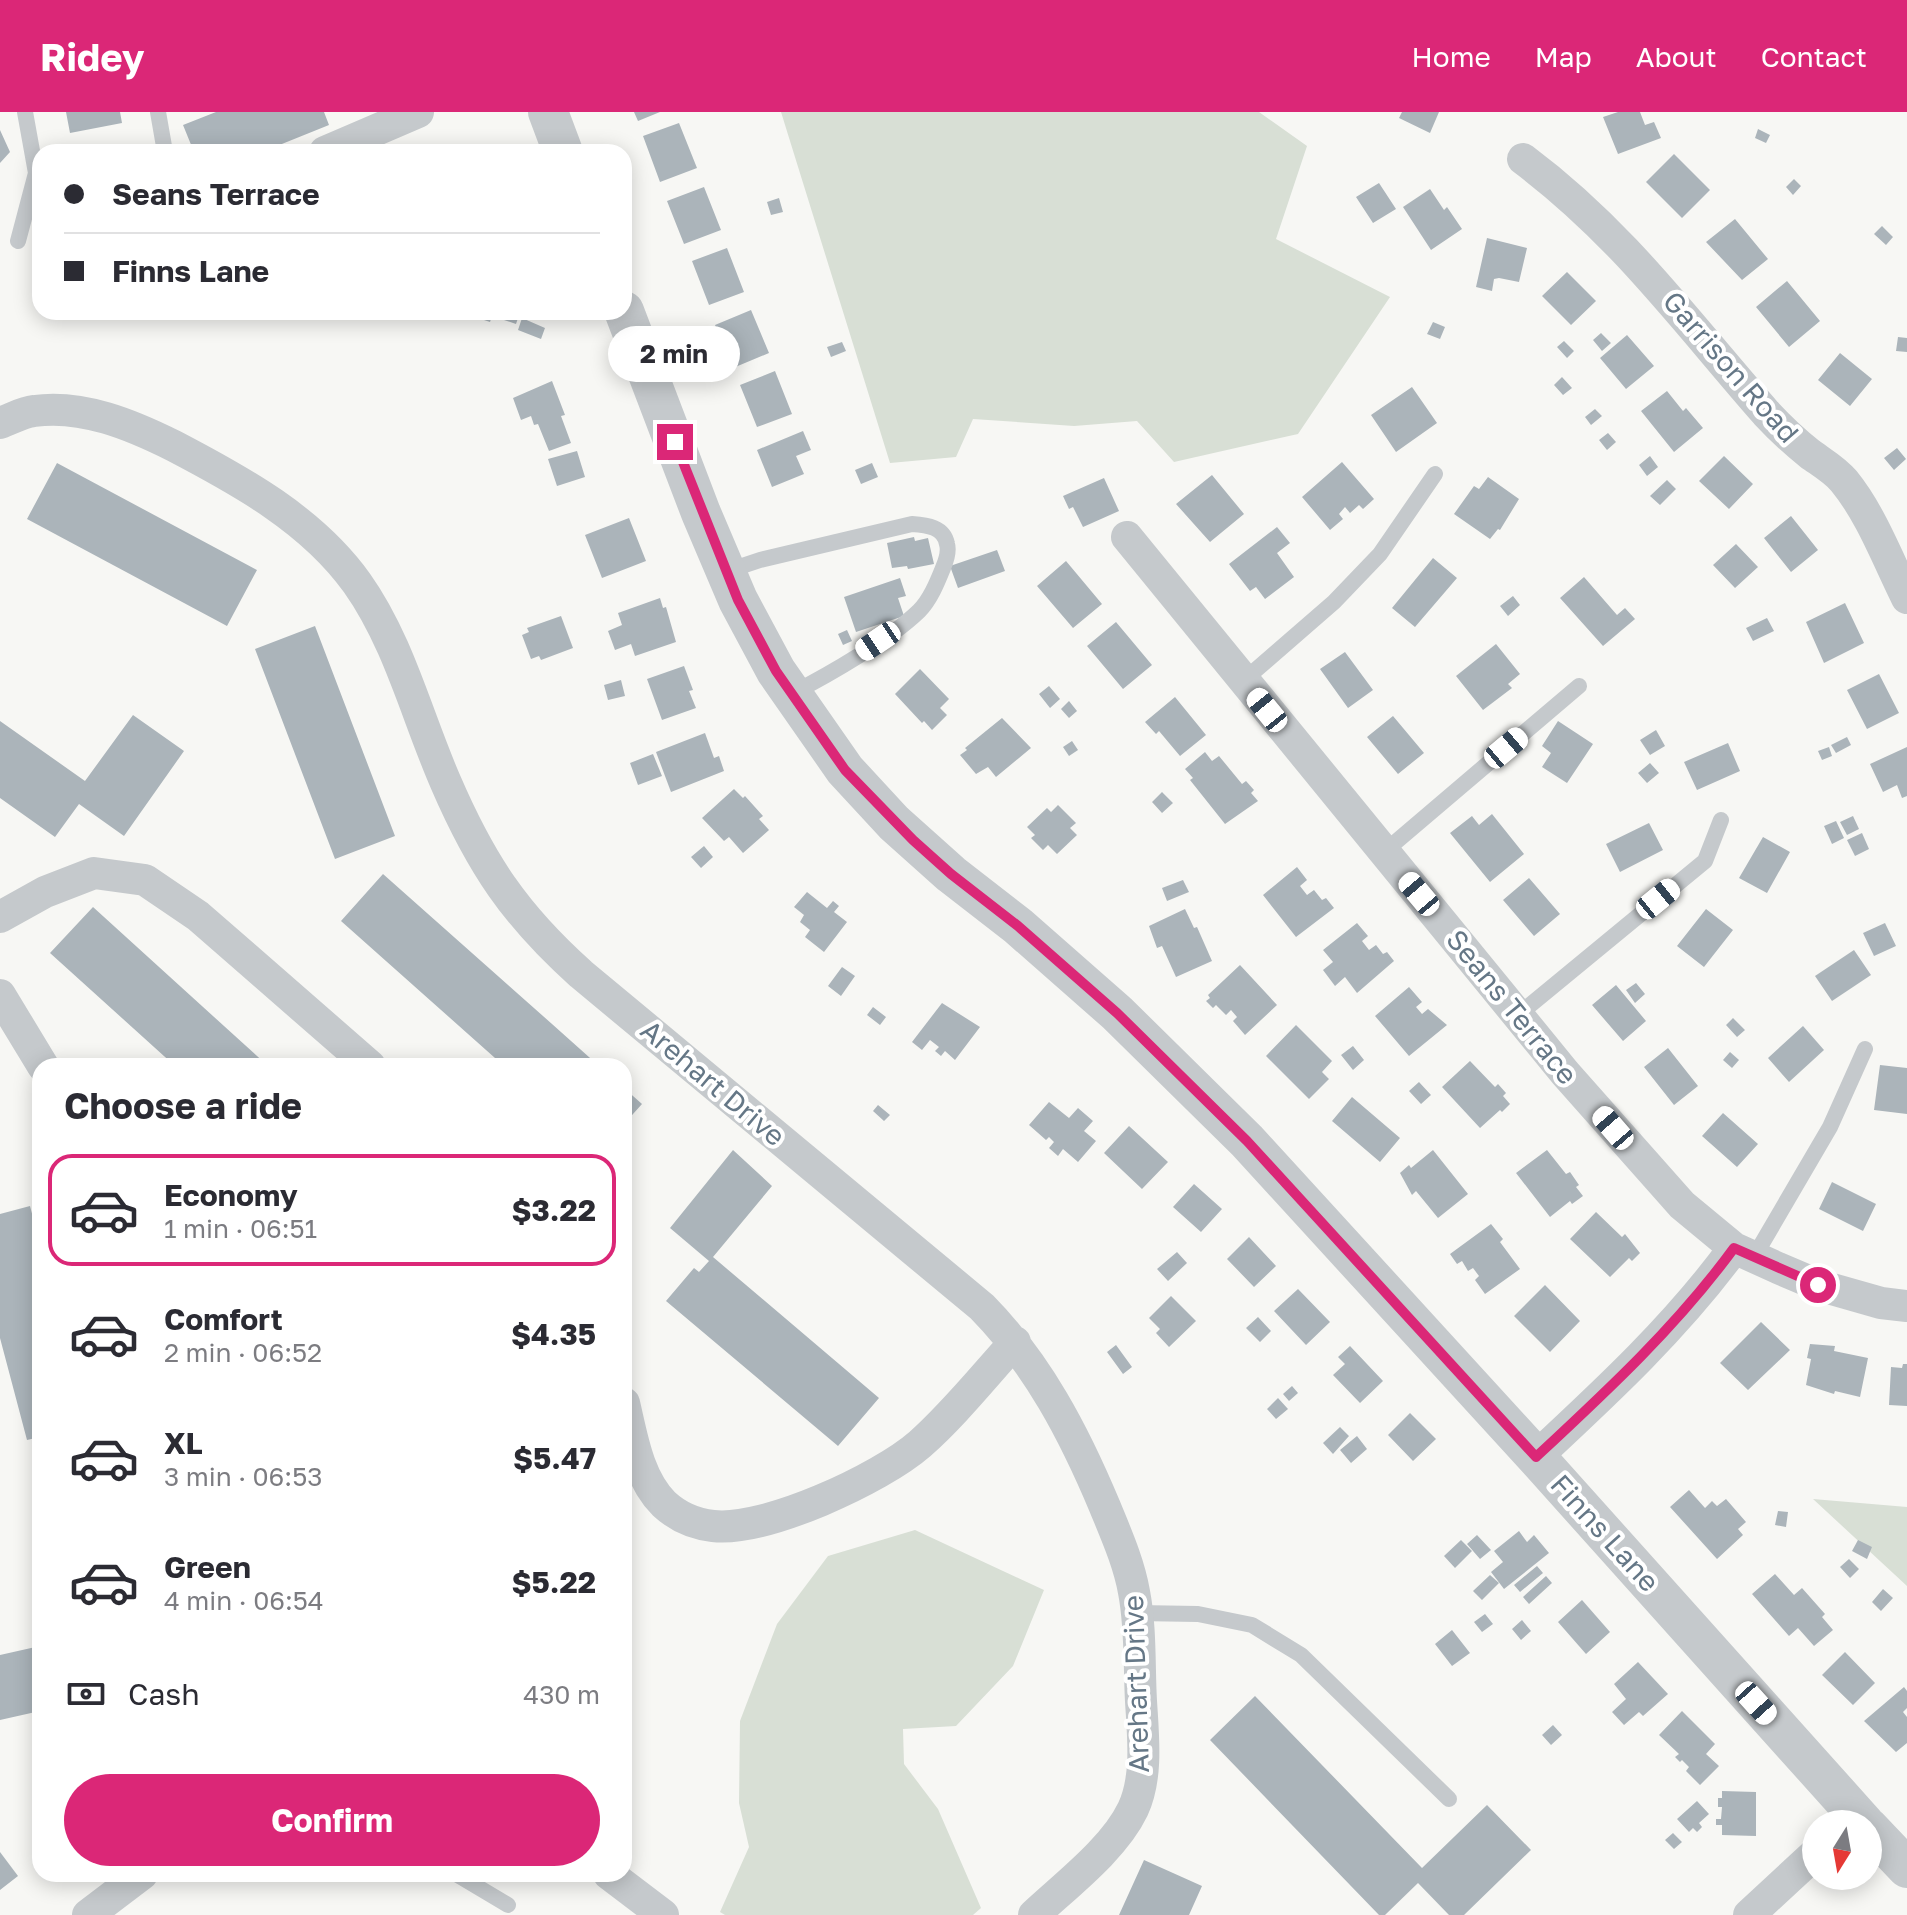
<!DOCTYPE html>
<html lang="en">
<head>
<meta charset="utf-8">
<style>
	:root { --surface:#fff; --page:#f2f2f3; --text:#2b2b33; --muted:#7c7c81; --line:#e1e1e2; --accent:#db2777 }
	body { margin:0; font-family:"Golos Text",sans-serif; background:var(--page); color:var(--text); height:100vh; display:flex; flex-direction:column; font-size:30px; white-space:nowrap }
	* { box-sizing:border-box; margin:0 }
	p { font-size:26px; color:var(--muted) }
	.icon { flex:none; width:44px; height:44px; fill:none; stroke:currentColor; stroke-width:2; stroke-linecap:round; stroke-linejoin:round }
	.map { position:relative; flex:1; overflow:hidden }
	.panel { position:absolute; left:32px; top:946px; width:600px; height:824px; display:flex; flex-direction:column; background:var(--surface); border-radius:24px; box-shadow:0 4px 20px #0003 }
	.panel>* { flex:none }
	.top-card { position:absolute; left:32px; top:32px; width:600px; height:176px; border-radius:24px; box-shadow:0 4px 20px #0003; display:grid; align-content:center; height:176px; padding:0 32px; background:var(--surface) }
	.needle { width:52px; rotate:191deg }
	.tools { position:absolute; left:1802px; top:1698px; display:grid; gap:16px }
	.tools a { display:grid; place-items:center; width:80px; height:80px; border-radius:50%; background:var(--surface); box-shadow:0 4px 20px #0003; font-size:40px }
	.end { position:absolute; width:36px; height:36px; margin:-18px; border:10px solid #db2777; background:#fff; box-shadow:0 0 0 4px #fff }
	.from { border-radius:50% }
	.bubble { position:absolute; height:56px; border-radius:28px; background:var(--surface); box-shadow:0 4px 20px #0003; font-size:26px; font-weight:700; line-height:56px; text-align:center }
	.car { position:absolute; width:24px; height:48px; margin:-24px -12px; border-radius:10px; box-shadow:0 0 6px 2px #0007; background:linear-gradient(#fff 24%,#345 0 40%,#fff 0 76%,#345 0 86%,#fff 0) }
	.top-card b { display:flex; align-items:center; gap:28px; height:76px; font-size:30px }
	.top-card b+b { border-top:2px solid var(--line) }
	.top-card i { width:20px; height:20px; background:var(--text) }
	ul { padding:0; list-style:none }
	li { display:flex; align-items:center; gap:24px; height:112px; margin:0 16px 12px; padding:0 16px; border:4px solid transparent; border-radius:24px }
	li div { flex:1 }
	li b { display:block; font-size:30px }
	li em { font-style:normal; font-weight:700 }
	li.on { border-color:var(--accent) }
	li>.icon { width:72px; height:72px; stroke-width:1.5 }
	h2 { padding:0 32px; font-size:36px; line-height:96px }
	.pay { display:flex; align-items:center; gap:20px; height:88px; padding:0 32px; font-size:30px }
	.pay p { margin-inline-start:auto }
	.cta { display:flex; gap:16px; margin-top:auto; padding:16px 32px }
	.cta a { flex:1; height:92px; border-radius:48px; background:var(--accent); color:#fff; font-size:32px; font-weight:700; line-height:92px; text-align:center }
	header { display:flex; align-items:center; gap:48px; box-sizing:border-box; height:112px; padding:0 40px; background:var(--accent); color:#fff }
	header strong { font-size:38px }
	nav { display:flex; gap:44px; margin-inline-start:auto; font-size:28px }
	.map>svg:first-child { display:block }
	.green { fill:#d8dfd5 }
	.building { fill:#abb4ba }
	.lines { fill:none; stroke-linecap:round; stroke-linejoin:round }
	.service { stroke:#c5c9cc; stroke-width:16 }
	.minor { stroke:#c5c9cc; stroke-width:32 }
	.tertiary { stroke:#c5c9cc; stroke-width:40 }
	.route { stroke:#db2777; stroke-width:10 }
	.labels { text-anchor:middle; stroke-width:8; stroke-linejoin:round; paint-order:stroke }
	.street-label { font-size:28px; fill:#657786; stroke:#fff }
</style>
</head>
<body>
<header>
<strong>Ridey</strong>
<nav><a>Home</a><a>Map</a><a>About</a><a>Contact</a></nav>
</header>
<div class="map">
<svg width="1907" height="1803" viewBox="0 0 1907 1803">
	<rect width="100%" height="100%" fill="#f7f7f4"/>
	<path class="green" d="M781,0H1259L1307,34L1276,127L1390,185L1298,322L1174,350L1137,309L1074,314L973,307L956,345L890,351Z
		M1813,1387L1907,1395V1474Z
		M915,1418L1044,1478L1013,1554L956,1614L903,1617L904,1652L938,1697L981,1796L973,1803H725L720,1800L749,1735L739,1691L740,1609L777,1512L828,1444Z"/>
	<path class="building" d="M66,0H120L122,11L70,21Z
		M216,0H324L329,13L262,40H194L183,13Z
		M634,0H660L638,9Z
		M1402,0H1439L1430,21L1399,6Z
		M1618,0H1640L1645,13L1654,10L1661,26L1618,42L1603,5Z
		M679,11L697,56L660,70L643,24Z
		M1758,17L1770,23L1766,31L1755,26Z
		M0,18L10,40L0,51Z
		M1674,42L1710,78L1682,106L1646,70Z
		M1794,67L1801,74L1793,83L1786,75Z
		M1379,71L1396,97L1373,111L1356,85Z
		M704,75L721,118L684,132L667,89Z
		M1430,77L1444,98L1447,95L1462,117L1431,138L1403,95Z
		M779,86L783,100L771,103L767,90Z
		M1735,107L1768,147L1742,168L1706,130Z
		M1882,114L1893,125L1886,133L1874,122Z
		M1487,126L1527,136L1519,170L1499,166L1494,167L1492,179L1476,175Z
		M727,136L744,180L709,193L692,149Z
		M1567,160L1596,189L1571,213L1542,184Z
		M1787,169L1820,209L1789,235L1756,195Z
		M751,198L769,241L733,256L715,213Z
		M470,200H520L516,212L492,204L490,210L469,203Z
		M522,206L545,216L541,227L518,218Z
		M1433,210L1445,215L1440,227L1427,222Z
		M1601,221L1611,231L1602,239L1593,228Z
		M1627,223L1654,254L1626,277L1600,246Z
		M1898,225L1907,226V240L1896,239Z
		M1564,229L1574,239L1567,246L1557,235Z
		M842,230L846,239L831,245L827,235Z
		M1840,241L1872,267L1850,294L1818,268Z
		M775,259L792,302L757,315L740,273Z
		M1562,265L1572,276L1563,283L1554,273Z
		M552,269L565,303L561,304L571,331L549,339L538,312L534,313L531,304L521,308L513,286Z
		M1412,275L1437,311L1396,340L1371,303Z
		M1667,279L1683,299L1686,296L1703,316L1674,340L1641,299Z
		M1595,297L1602,304L1591,313L1585,305Z
		M803,319L811,338L796,344L804,362L772,375L757,338Z
		M1608,321L1616,330L1607,338L1599,328Z
		M1897,336L1906,347L1894,358L1884,346Z
		M577,339L585,365L557,374L548,347Z
		M1650,344L1658,355L1647,364L1639,353Z
		M1724,344L1753,372L1729,397L1699,369Z
		M1342,350L1374,387L1363,397L1359,393L1350,401L1345,395L1339,402L1343,407L1330,418L1302,385Z
		M57,351L257,458L227,514L27,407Z
		M872,351L878,365L861,372L855,358Z
		M1212,363L1244,402L1210,430L1176,392Z
		M1488,365L1519,387L1500,418L1498,417L1490,427L1454,402L1474,374L1479,377Z
		M1104,366L1119,399L1083,415L1073,395L1069,397L1063,384Z
		M1667,368L1676,377L1660,393L1650,384Z
		M1791,404L1818,438L1791,460L1764,426Z
		M629,406L646,449L602,466L585,423Z
		M1277,415L1290,431L1277,441L1294,465L1265,487L1256,475L1250,479L1229,452Z
		M914,425L915,429L928,426L934,452L908,457L907,454L892,456L887,431Z
		M1736,432L1758,455L1735,476L1713,453Z
		M997,438L1005,459L958,476L950,454Z
		M1433,446L1457,466L1415,515L1392,496Z
		M1066,449L1102,492L1073,516L1037,474Z
		M1584,465L1617,503L1625,496L1635,507L1603,534L1560,486Z
		M900,466L906,484L898,486L904,504L856,520L844,485Z
		M1513,484L1520,493L1508,504L1500,494Z
		M660,486L663,496L666,495L676,530L635,544L631,532L615,538L608,519L622,513L618,501Z
		M1845,491L1864,531L1824,551L1806,510Z
		M561,504L573,536L541,548L539,544L531,547L522,523L529,520L527,516Z
		M1767,506L1774,519L1753,529L1746,516Z
		M1116,510L1152,553L1123,577L1087,534Z
		M315,514L395,724L335,747L255,537Z
		M847,518L852,529L843,533L838,522Z
		M1496,532L1520,562L1508,572L1512,576L1483,598L1456,564Z
		M1345,540L1373,578L1348,596L1320,557Z
		M684,554L693,578L689,579L696,596L662,608L647,567Z
		M920,557L949,587L940,596L947,603L932,618L924,609L922,611L895,582Z
		M1879,562L1899,601L1867,617L1847,578Z
		M621,568L625,584L608,588L604,573Z
		M1049,574L1060,587L1050,596L1039,582Z
		M1175,585L1206,623L1180,644L1159,619L1156,622L1145,610Z
		M1069,589L1077,599L1069,606L1061,597Z
		M133,603L184,639L124,724L79,692L55,725L0,686V609L85,669Z
		M1393,604L1424,641L1398,662L1367,625Z
		M1002,606L1031,636L996,665L988,655L976,662L960,643L967,638L965,636Z
		M1558,609L1593,632L1567,671L1542,655L1551,641L1542,634Z
		M1656,618L1665,634L1650,643L1640,628Z
		M705,621L714,646L719,644L724,659L671,680L656,640Z
		M1847,625L1851,633L1836,641L1831,633Z
		M1072,629L1078,638L1069,644L1063,635Z
		M1728,631L1740,659L1697,678L1684,650Z
		M1829,635L1832,644L1822,648L1818,639Z
		M1907,635V684L1902,686L1897,673L1883,680L1870,652Z
		M1205,640L1212,649L1219,644L1242,672L1246,669L1254,678L1251,681L1258,689L1225,712L1190,668L1193,666L1185,657Z
		M653,642L662,664L638,673L630,651Z
		M1650,651L1659,661L1647,671L1638,661Z
		M734,677L743,686L745,684L763,704L759,707L769,718L743,741L729,725L724,729L702,706Z
		M1162,680L1173,691L1162,701L1152,690Z
		M1058,693L1076,711L1070,716L1077,723L1057,742L1048,733L1043,738L1031,726L1035,723L1027,715L1047,696L1051,700Z
		M1492,702L1524,742L1490,770L1450,721L1472,704L1479,713Z
		M1853,704L1859,717L1847,723L1840,710Z
		M1836,709L1844,726L1832,732L1824,714Z
		M1649,711L1663,738L1620,760L1606,732Z
		M1862,721L1869,737L1855,744L1847,728Z
		M1763,725L1790,740L1767,781L1739,766Z
		M704,734L713,745L701,756L691,745Z
		M1297,755L1307,768L1300,774L1307,783L1314,778L1322,788L1326,786L1334,796L1296,825L1263,783Z
		M383,762L552,912L599,954H504L341,809Z
		M1529,766L1560,802L1534,824L1503,788Z
		M1183,768L1189,780L1167,789L1162,776Z
		M807,780L827,796L833,789L839,794L834,800L847,810L824,840L805,825L810,818L800,810L804,803L794,795Z
		M93,795L268,954H175L50,841Z
		M1185,797L1194,816L1197,815L1212,849L1176,865L1162,834L1157,836L1149,814Z
		M1706,797L1733,818L1704,855L1677,834Z
		M1357,811L1368,824L1362,829L1369,838L1376,833L1383,842L1387,840L1394,849L1357,881L1345,865L1335,874L1323,858L1333,850L1323,838Z
		M1885,811L1896,834L1874,844L1863,821Z
		M1854,838L1871,863L1832,889L1815,864Z
		M1240,853L1277,893L1245,923L1233,909L1237,905L1231,898L1226,903L1216,893L1213,896L1206,889L1210,886L1208,883Z
		M842,855L855,864L841,884L828,874Z
		M1636,871L1645,882L1635,891L1626,878Z
		M1616,873L1646,909L1623,929L1592,893Z
		M1409,875L1422,890L1416,895L1422,902L1428,897L1447,913L1409,944L1375,904Z
		M942,891L980,915L955,948L945,939L941,944L935,939L939,935L930,928L922,938L912,930Z
		M873,895L886,905L880,913L867,903Z
		M1733,906L1745,918L1737,925L1726,913Z
		M1296,913L1332,949L1322,960L1329,967L1309,987L1266,944Z
		M1803,914L1824,938L1789,970L1768,946Z
		M1353,934L1364,948L1353,958L1341,943Z
		M1668,936L1698,974L1674,993L1644,955Z
		M1730,940L1739,948L1732,956L1723,948Z
		M1470,949L1495,975L1498,972L1506,981L1503,984L1510,992L1502,1000L1500,998L1480,1016L1442,975Z
		M1880,953L1907,956V1002L1874,998Z
		M1419,970L1431,983L1421,992L1409,979Z
		M624,976L642,992L624,1012Z
		M1352,985L1400,1026L1380,1050L1332,1009Z
		M1049,990L1069,1006L1078,996L1093,1009L1084,1019L1096,1029L1078,1050L1063,1037L1058,1044L1049,1036L1054,1030L1049,1025L1046,1028L1029,1013Z
		M878,993L890,1003L884,1009L873,999Z
		M1723,1001L1758,1032L1737,1055L1702,1024Z
		M1129,1014L1168,1050L1142,1077L1104,1041Z
		M733,1038L772,1074L713,1145L879,1286L838,1334L666,1189L694,1156L699,1160L709,1149L670,1116Z
		M1433,1038L1468,1082L1438,1106L1416,1079L1412,1083L1400,1061L1409,1053L1411,1056Z
		M1547,1038L1566,1062L1570,1060L1579,1073L1576,1075L1583,1084L1572,1092L1570,1089L1550,1105L1516,1061Z
		M1832,1070L1876,1092L1863,1119L1819,1097Z
		M1194,1072L1222,1097L1201,1120L1173,1095Z
		M30,1094L40,1132V1325L27,1328L0,1226V1102Z
		M1596,1100L1622,1125L1625,1122L1640,1141L1632,1149L1629,1146L1610,1165L1570,1127Z
		M1491,1112L1503,1127L1500,1130L1520,1157L1485,1182L1475,1168L1479,1164L1473,1156L1468,1159L1462,1149L1457,1152L1450,1142Z
		M1249,1125L1276,1154L1254,1175L1227,1147Z
		M1177,1140L1187,1151L1168,1169L1157,1157Z
		M1545,1173L1580,1209L1550,1240L1514,1204Z
		M1298,1177L1330,1210L1306,1233L1274,1199Z
		M1171,1184L1196,1209L1169,1235L1156,1221L1160,1217L1149,1206Z
		M1258,1205L1271,1219L1260,1230L1246,1216Z
		M1761,1210L1790,1238L1748,1278L1720,1251Z
		M1810,1232L1835,1234L1834,1239L1868,1246L1860,1285L1835,1279L1834,1282L1806,1273L1811,1247L1807,1246Z
		M1116,1233L1132,1255L1123,1262L1107,1240Z
		M1350,1234L1383,1269L1360,1291L1333,1263L1345,1252L1338,1245Z
		M1903,1252H1907V1294L1889,1293L1891,1255L1902,1256Z
		M1292,1274L1298,1281L1289,1289L1283,1282Z
		M1278,1286L1288,1297L1276,1307L1267,1297Z
		M1410,1301L1436,1327L1413,1349L1388,1323Z
		M1340,1315L1349,1324L1333,1342L1323,1331Z
		M1357,1324L1367,1337L1351,1351L1340,1338Z
		M1689,1378L1705,1396L1712,1389L1717,1394L1726,1387L1746,1410L1738,1417L1743,1423L1717,1447L1670,1395Z
		M1778,1399L1788,1400L1786,1415L1775,1413Z
		M1519,1419L1527,1430L1534,1423L1549,1441L1504,1477L1491,1460L1503,1450L1494,1439Z
		M1477,1423L1491,1438L1480,1447L1467,1432Z
		M1461,1428L1472,1439L1455,1456L1444,1444Z
		M1858,1428L1872,1435L1867,1447L1852,1439Z
		M1849,1447L1859,1457L1850,1466L1840,1455Z
		M1537,1454L1543,1461L1520,1480L1514,1473Z
		M1775,1462L1794,1483L1802,1476L1825,1502L1822,1505L1833,1518L1814,1534L1798,1516L1789,1524L1752,1482Z
		M1490,1463L1499,1471L1482,1488L1473,1479Z
		M1546,1464L1552,1471L1529,1492L1523,1485Z
		M1883,1477L1893,1486L1881,1499L1872,1490Z
		M1582,1488L1610,1520L1586,1542L1558,1510Z
		M1485,1502L1493,1512L1482,1520L1474,1510Z
		M1522,1508L1531,1519L1521,1528L1512,1517Z
		M1452,1518L1470,1541L1452,1554L1435,1532Z
		M40,1534V1599L0,1608V1543Z
		M1845,1540L1875,1571L1853,1593L1822,1563Z
		M1638,1550L1668,1582L1643,1604L1639,1600L1624,1613L1612,1600L1626,1587L1614,1572Z
		M1904,1575L1907,1579V1596L1903,1600L1907,1605V1631L1896,1640L1864,1609Z
		M1255,1584L1422,1756L1487,1693L1531,1738L1464,1803H1449L1418,1771L1385,1803H1379L1210,1628Z
		M1682,1599L1715,1632L1706,1642L1719,1654L1700,1673L1686,1659L1689,1655L1682,1648L1680,1650L1675,1645L1679,1642L1659,1623Z
		M1553,1613L1562,1623L1551,1633L1542,1623Z
		M1722,1679L1756,1680V1724L1722,1723V1713H1716V1707H1721L1722,1695H1718V1686H1722Z
		M1697,1689L1709,1702L1699,1711L1702,1715L1697,1720L1693,1716L1689,1720L1677,1707Z
		M1673,1721L1682,1730L1674,1737L1665,1728Z
		M0,1740L18,1764L0,1778Z
		M1144,1748L1202,1774L1189,1803H1119Z"/>
	<g class="lines">
		<path class="service" d="M25,0L36,61L40,62
			M158,0L165,40
			M18,129L36,61
			M727,459L760,448L912,412C927,413 944,415 947,432C949,439 946,449 943,456C937,471 930,488 919,499C889,528 830,562 793,581
			M1243,569L1334,490L1380,442L1435,362
			M1384,740L1579,574
			M1518,903L1705,749L1721,708
			M1754,1145L1830,1015L1865,937
			M1137,1501L1198,1502L1252,1513L1301,1543L1449,1687
			M456,1762L508,1793"/>
		<path class="minor" d="M325,40L418,0
			M1523,47C1622,121 1686,210 1766,301C1779,315 1795,330 1810,342C1821,350 1835,358 1844,369C1871,402 1888,448 1907,486
			M0,311C11,307 23,300 34,299C82,292 132,313 174,334C241,369 312,408 357,471C399,530 417,605 446,671C481,752 515,803 581,862L982,1195C1038,1252 1074,1321 1105,1395C1116,1422 1129,1451 1134,1480C1141,1516 1139,1554 1141,1589C1143,1623 1148,1665 1133,1697C1114,1737 1066,1773 1034,1803
			M1127,425L1565,961L1682,1093L1734,1136L1778,1156L1818,1173L1881,1191L1907,1194
			M0,805L45,780L94,761L145,768L198,804L370,954
			M0,883L43,954
			M624,1291C632,1325 638,1366 664,1392C677,1404 695,1412 713,1414C765,1420 880,1367 920,1332C954,1302 984,1264 1015,1230
			M1536,1345C1607,1279 1677,1214 1734,1136
			M609,1762L663,1803
			M88,1803L142,1762
			M1749,1803L1816,1741"/>
		<path class="tertiary" d="M548,0L563,40
			M624,199L701,401L738,488L776,559L845,658L894,711L951,762L1018,814L1117,901L1247,1029L1536,1345L1865,1712
			M1868,1715L1907,1756"/>
	</g>
	<g class="lines">
		<path class="route" d="M675,330L738,488L776,559L845,658L913,728L951,762L1018,814L1117,901L1247,1029L1536,1345C1607,1279 1677,1214 1734,1136L1818,1173"/>
	</g>
	<g class="labels">
		<g class="street-label">
			<text transform="translate(1731 255) rotate(49)" y="10">Garrison Road</text>
			<text transform="translate(1512 895) rotate(51)" y="10">Seans Terrace</text>
			<text transform="translate(713 971) rotate(40)" y="10">Arehart Drive</text>
			<text transform="translate(1605 1421) rotate(48)" y="10">Finns Lane</text>
			<text transform="translate(1136 1572) rotate(-92)" y="10">Arehart Drive</text>
		</g>
	</g>
</svg>
<div class="tools">
<a><svg class="needle" viewBox="-14 -14 28 28"><path d="M0-13l5 13h-10z" fill="#e53935"/><path d="M0 13l5-13h-10z" fill="#7c7c81"/></svg></a>
</div>
<i class="end from" style="left:1818px;top:1173px"></i>
<i class="end" style="left:675px;top:330px"></i>
<div class="bubble" style="left:608px;top:214px;width:132px">2 min</div>
<i class="car" style="left:878px;top:529px;rotate:236deg"></i>
<i class="car" style="left:1267px;top:598px;rotate:321deg"></i>
<i class="car" style="left:1506px;top:636px;rotate:50deg"></i>
<i class="car" style="left:1419px;top:782px;rotate:320deg"></i>
<i class="car" style="left:1658px;top:787px;rotate:51deg"></i>
<i class="car" style="left:1613px;top:1016px;rotate:319deg"></i>
<i class="car" style="left:1756px;top:1591px;rotate:138deg"></i>
<div class="top-card">
<b><i class="from"></i>Seans Terrace</b>
<b><i></i>Finns Lane</b>
</div>
<section class="panel">
<h2>Choose a ride</h2>
<ul>
<li class="on"><svg class="icon" aria-label="car" viewBox="0 0 24 24"><path d="M5 17H2v-5l4-1 3-4h7l3 4 3 1v5h-3M9 17h6M6 11h13"/><circle cx="7" cy="17" r="2"/><circle cx="17" cy="17" r="2"/></svg><div><b>Economy</b><p>1 min · 06:51</p></div><em>$3.22</em></li>
<li><svg class="icon" aria-label="car" viewBox="0 0 24 24"><path d="M5 17H2v-5l4-1 3-4h7l3 4 3 1v5h-3M9 17h6M6 11h13"/><circle cx="7" cy="17" r="2"/><circle cx="17" cy="17" r="2"/></svg><div><b>Comfort</b><p>2 min · 06:52</p></div><em>$4.35</em></li>
<li><svg class="icon" aria-label="car" viewBox="0 0 24 24"><path d="M5 17H2v-5l4-1 3-4h7l3 4 3 1v5h-3M9 17h6M6 11h13"/><circle cx="7" cy="17" r="2"/><circle cx="17" cy="17" r="2"/></svg><div><b>XL</b><p>3 min · 06:53</p></div><em>$5.47</em></li>
<li><svg class="icon" aria-label="car" viewBox="0 0 24 24"><path d="M5 17H2v-5l4-1 3-4h7l3 4 3 1v5h-3M9 17h6M6 11h13"/><circle cx="7" cy="17" r="2"/><circle cx="17" cy="17" r="2"/></svg><div><b>Green</b><p>4 min · 06:54</p></div><em>$5.22</em></li>
</ul>
<div class="pay"><svg class="icon" aria-label="cash" viewBox="0 0 24 24"><path d="M3 7h18v10H3z"/><circle cx="12" cy="12" r="2"/></svg>Cash<p>430 m</p></div>
<div class="cta"><a>Confirm</a></div>
</section>
</div>
</body>
</html>
